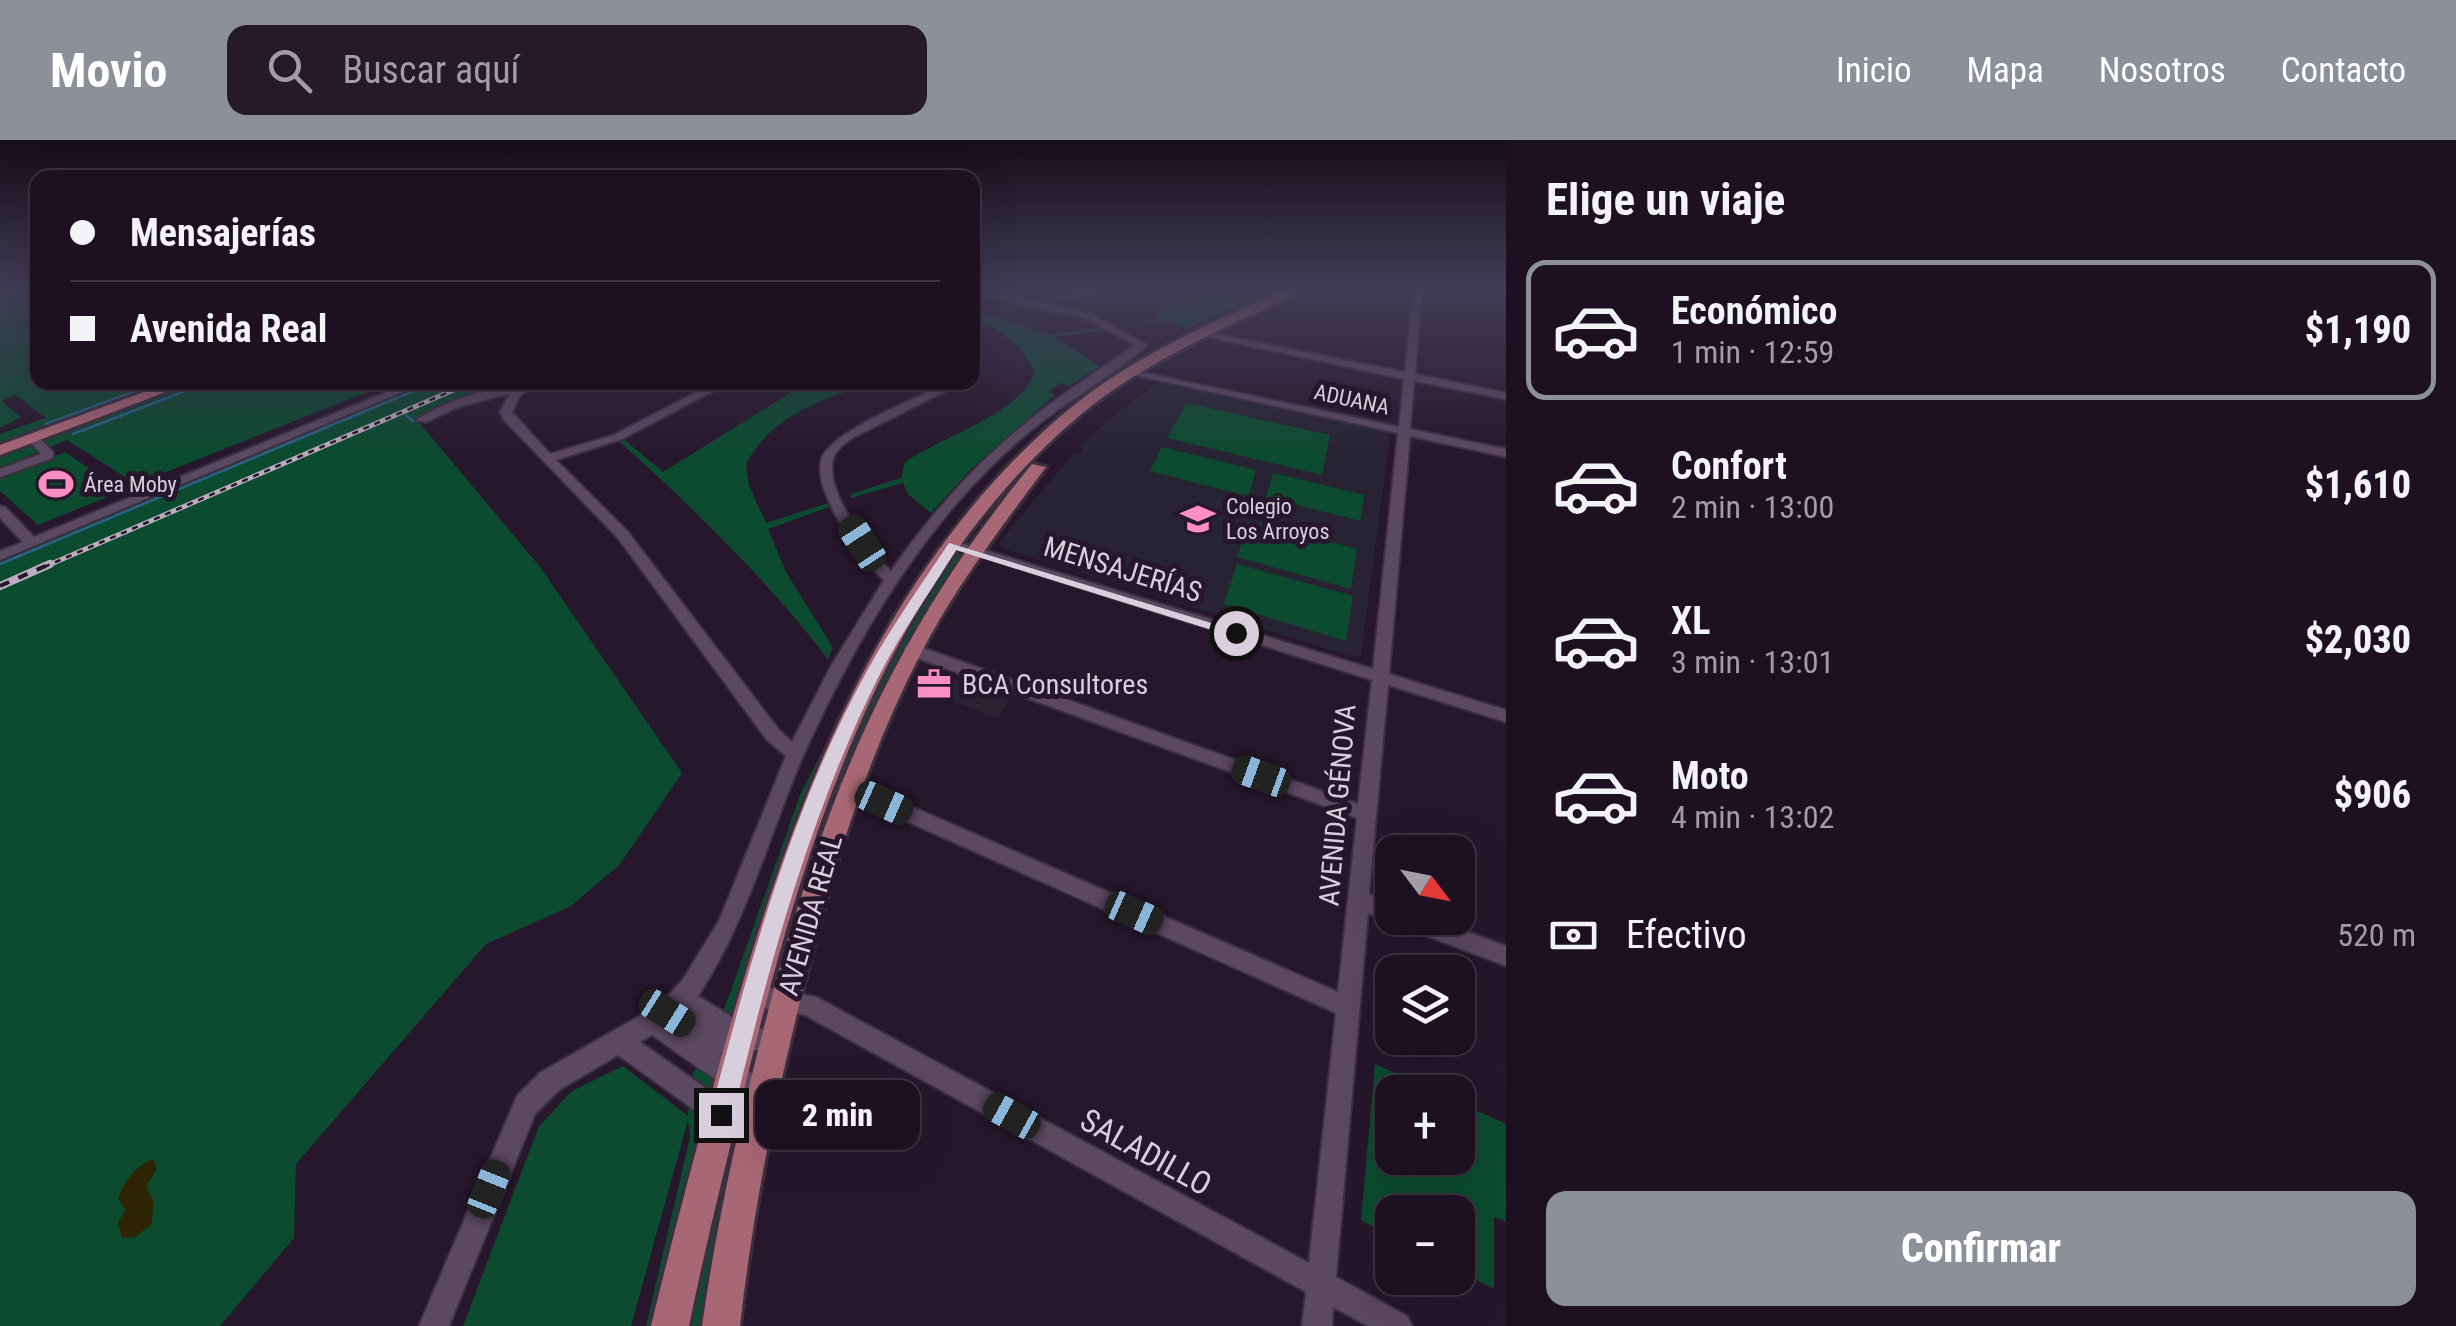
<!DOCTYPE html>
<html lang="es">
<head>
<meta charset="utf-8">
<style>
	:root { --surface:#1d1121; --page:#251a2a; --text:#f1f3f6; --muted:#a09da5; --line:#3b313f; --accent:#8c9099 }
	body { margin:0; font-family:"Roboto Condensed",sans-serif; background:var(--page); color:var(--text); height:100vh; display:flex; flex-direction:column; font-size:38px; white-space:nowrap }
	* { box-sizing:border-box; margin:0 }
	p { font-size:32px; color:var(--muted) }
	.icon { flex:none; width:55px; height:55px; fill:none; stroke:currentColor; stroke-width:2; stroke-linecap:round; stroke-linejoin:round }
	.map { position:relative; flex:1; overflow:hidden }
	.drawer { display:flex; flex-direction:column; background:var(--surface); width:950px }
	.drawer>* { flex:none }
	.guide { position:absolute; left:30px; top:30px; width:950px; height:220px; border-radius:20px; box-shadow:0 10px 40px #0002,0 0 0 2px var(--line); display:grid; align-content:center; height:220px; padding:0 40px; background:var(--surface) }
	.needle { width:65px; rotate:122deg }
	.tools { position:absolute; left:1375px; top:695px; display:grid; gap:20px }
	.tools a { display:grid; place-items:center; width:100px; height:100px; border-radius:20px; background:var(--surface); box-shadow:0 10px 40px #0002,0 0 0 2px var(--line); font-size:50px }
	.end { position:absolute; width:45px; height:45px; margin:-22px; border:12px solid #d9cedc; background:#111; box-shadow:0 0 0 5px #111 }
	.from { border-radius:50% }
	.bubble { position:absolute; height:70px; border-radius:20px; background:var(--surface); box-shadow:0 10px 40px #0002,0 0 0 2px var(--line); font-size:32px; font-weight:800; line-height:70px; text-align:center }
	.car { position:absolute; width:30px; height:60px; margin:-30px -15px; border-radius:12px; box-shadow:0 0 8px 2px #0007; background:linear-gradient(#222 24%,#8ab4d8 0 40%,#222 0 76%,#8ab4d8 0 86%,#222 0) }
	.guide b { display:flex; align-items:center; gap:35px; height:95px; font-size:38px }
	.guide b+b { border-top:2px solid var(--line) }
	.guide i { width:25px; height:25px; background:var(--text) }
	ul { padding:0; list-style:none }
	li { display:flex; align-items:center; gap:30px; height:140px; margin:0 20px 15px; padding:0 20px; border:5px solid transparent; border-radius:20px }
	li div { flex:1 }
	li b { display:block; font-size:38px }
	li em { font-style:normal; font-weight:800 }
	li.selected { border-color:var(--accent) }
	li>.icon { width:90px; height:90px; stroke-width:1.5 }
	h2 { padding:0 40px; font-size:45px; line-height:120px }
	.pay { display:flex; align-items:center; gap:25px; height:110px; padding:0 40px; font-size:38px }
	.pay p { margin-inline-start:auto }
	.action { display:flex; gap:20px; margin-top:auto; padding:20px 40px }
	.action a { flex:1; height:115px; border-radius:20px; background:var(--accent); color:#fff; font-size:40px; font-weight:800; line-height:115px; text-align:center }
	header { display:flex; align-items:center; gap:60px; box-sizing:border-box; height:140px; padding:0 50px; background:var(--accent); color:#fff }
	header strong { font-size:48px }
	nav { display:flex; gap:55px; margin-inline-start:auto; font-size:35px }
	.search { width:700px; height:90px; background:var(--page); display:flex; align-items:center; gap:25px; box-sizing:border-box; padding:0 35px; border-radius:20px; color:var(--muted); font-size:38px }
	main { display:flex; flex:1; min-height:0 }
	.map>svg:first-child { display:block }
	.commercial { fill:#2a2131 }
	.education { fill:#272333 }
	.green { fill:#0c4b30 }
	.sand { fill:#2d2504 }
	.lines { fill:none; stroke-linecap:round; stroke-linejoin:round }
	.stream { stroke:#2b6287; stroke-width:2.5 }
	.minor-casing { stroke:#3c3040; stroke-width:4 }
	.major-casing { stroke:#3c3040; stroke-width:6 }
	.minor { fill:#5b4861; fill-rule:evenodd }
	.major { fill:#a86774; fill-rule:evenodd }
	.rail-far1-casing { stroke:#bbafbe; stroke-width:5 }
	.rail-casing { stroke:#bbafbe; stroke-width:8 }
	.rail-far1 { stroke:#27172c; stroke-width:2.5; stroke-dasharray:6; stroke-linecap:butt }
	.rail { stroke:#27172c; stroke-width:4; stroke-dasharray:10; stroke-linecap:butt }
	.route { fill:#d9cedc }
	.labels { text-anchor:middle; stroke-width:10; stroke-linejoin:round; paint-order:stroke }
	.far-street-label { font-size:22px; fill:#d9cedc; stroke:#27172c }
	.far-poi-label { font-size:22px; fill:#d9cedc; stroke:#27172c; text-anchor:start }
	.street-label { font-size:28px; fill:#d9cedc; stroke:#27172c }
	.poi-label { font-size:28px; fill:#d9cedc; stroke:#27172c; text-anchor:start }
	.near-street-label { font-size:32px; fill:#d9cedc; stroke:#27172c }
</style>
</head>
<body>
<header>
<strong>Movio</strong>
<div class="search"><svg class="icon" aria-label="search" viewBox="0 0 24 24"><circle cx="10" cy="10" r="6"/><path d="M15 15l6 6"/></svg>Buscar aquí</div>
<nav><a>Inicio</a><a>Mapa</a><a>Nosotros</a><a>Contacto</a></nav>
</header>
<main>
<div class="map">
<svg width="1506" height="1186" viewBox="0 0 1506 1186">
	<rect width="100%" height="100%" fill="#27172c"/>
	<path class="commercial" d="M929,530L1009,560L998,579L917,547Z"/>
	<path class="education" d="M1159,242L1380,290L1390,295L1361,515L1353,517L1002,408L1000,401L1074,313H1081L1083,309L1080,306L1114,275Z"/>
	<path class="green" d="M0,149H37L38,242L390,243L136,344L67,300L0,328V294L46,278L16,255L1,261L21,277L0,288Z
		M1225,149H1277L1185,189L1163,180L1116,184L1159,179L1156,169Z
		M1287,149L1209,189L1072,275L953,405L825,635L670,1186H646L690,997L688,980L631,1186H463L539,986L572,951L623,926L688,976L690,938L702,919L704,902L724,870L800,655L891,476L941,405L1000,332L1084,258L1186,195Z
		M973,172L1006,179L1048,195L1105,187L1109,189L1054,197L1100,226L1069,246L1061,243L1048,251L1055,255L970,330L931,373L908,354L903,343L851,358V354L901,338L905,322C941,297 1022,273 1035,232C1021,204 1003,190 973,180Z
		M421,243H528L418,281L540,427L682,633L620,724L571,766L486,804L296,1024L294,1098L220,1186H0V416Z
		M806,243H868C818,262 773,274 746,324L749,346L766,383L828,363L829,367L768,389L786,432L833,508L828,519C766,439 695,369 620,302L625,300L663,332Z
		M1186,263L1330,295L1322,335L1167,298Z
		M1162,307L1256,330L1248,356L1150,331Z
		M65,312L122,351L38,385L0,351V338Z
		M1273,333L1364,355L1360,381L1266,357Z
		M1249,381L1357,409L1351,449L1237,417Z
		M956,412L963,415L904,512L780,848L768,850L774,792L888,512Z
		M1237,424L1353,456L1346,501L1224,464Z
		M1375,924L1437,952H1392V1018H1458V962L1506,984V1082L1494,1077V1149L1458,1130V1072H1392V1097L1361,1080Z
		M726,1007L737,1009L711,1186H680Z"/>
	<path class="sand" d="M153,1019L157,1029L146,1047L153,1060L152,1084L135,1097L122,1098L118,1083L125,1070L118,1058C126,1040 134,1027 153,1019Z"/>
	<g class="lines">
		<path class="stream" d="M406,275L413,281
			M46,284L160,242
			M73,294L209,242
			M0,424L435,242"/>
		<g class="minor-casing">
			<path id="minor" d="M972,149L1091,174L1147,205C1112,237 1067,260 1030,291C953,355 892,441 845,530C826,566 808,603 793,640C764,714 742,789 698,856L745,885L783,894L787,902L783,910L775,914L741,907L721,913L753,934L773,939L776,948L773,957C745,968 677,911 652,895L640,902L747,977L762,982L766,991L762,1000L753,1004L732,997L618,915L559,950L535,974L449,1186H419L517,956L541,932L659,865L682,841L719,781L786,616L767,600L618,398L504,280L500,272L510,253L456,268L426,282L416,280C443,261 504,242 537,242L519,257L512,272L550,314L614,295L716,242H730L622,299L556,320L628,392L779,590L792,602L831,526L884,440C864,421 847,397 834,372C827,357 817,338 821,321C827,292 922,256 950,242H964L854,297C845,303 836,309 833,320C825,352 869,409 891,431C928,378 971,328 1021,287C1057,257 1097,232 1135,205L1085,178L972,153Z
				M1095,149H1119L1049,162L1044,159Z
				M1414,149H1422L1415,234L1506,253V259L1414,241L1410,289L1506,309V317L1410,296L1389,534L1506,570V582L1388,545L1369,754L1392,764V778H1429L1506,806V826L1398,785L1396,781L1392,782L1368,773L1336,1137L1407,1176L1412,1186H1368L1333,1167L1332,1186H1302L1306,1152L805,875L752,866L744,863L741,855L744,847L752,844L816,857L1309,1123L1336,873L841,652L839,647L841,642H855L1338,852L1357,678L906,514L904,510L906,506H918L1358,664L1372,540L946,405L953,401L958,402L1373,529L1398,293L1126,233L1131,230L1399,287L1404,239L1194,194L1199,191L1405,232Z
				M972,220L977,223V228L972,231Z
				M411,242H426L0,420V411L23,402L0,378V366L5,367L34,397Z
				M29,296H37L53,312V318L0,337V329L41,314L27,298Z"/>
		</g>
		<g class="major-casing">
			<path id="major" d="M1287,149H1302C1280,164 1252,174 1228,186C1176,211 1123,239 1079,276C881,444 803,707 744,950C725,1028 705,1107 689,1186H651C670,1107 691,1029 712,951C779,704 865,440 1068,270C1132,217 1211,183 1287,149Z
				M171,242H192L0,315V305Z
				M1032,324L1046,327C1000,389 955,447 920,515C858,635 822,765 792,895C769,992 751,1087 740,1186H702C716,1087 737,992 762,895C819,672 885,503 1032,324Z"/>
		</g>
		<use href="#minor" class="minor"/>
		<use href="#major" class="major"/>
		<g class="rail-far1-casing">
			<path id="rail-far1" d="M44,427L472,242"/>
		</g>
		<g class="rail-casing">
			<path id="rail" d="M0,446L50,424"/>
		</g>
		<use href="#rail-far1" class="rail-far1"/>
		<use href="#rail" class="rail"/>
	</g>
	<linearGradient id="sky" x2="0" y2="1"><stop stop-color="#150d18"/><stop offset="0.47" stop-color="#413c56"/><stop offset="1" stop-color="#413c56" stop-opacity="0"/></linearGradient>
	<rect width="1506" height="315" fill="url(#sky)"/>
	<path class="route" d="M949,403L1244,493L1231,496L956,410C931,451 902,491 880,534C810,673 769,825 733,975L729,983L721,987L713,983L710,975C749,825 791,668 867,531C891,487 921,445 949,403Z"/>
	<defs>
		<g id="stadium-bare" transform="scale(2.7)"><path d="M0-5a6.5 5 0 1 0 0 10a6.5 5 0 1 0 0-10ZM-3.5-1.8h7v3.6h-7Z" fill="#fb8fc4" stroke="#27172c" stroke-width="2.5" paint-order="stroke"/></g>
		<g id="school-bare" transform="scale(2.7)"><path d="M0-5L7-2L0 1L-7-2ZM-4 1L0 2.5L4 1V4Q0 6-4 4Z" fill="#fb8fc4" stroke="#27172c" stroke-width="2.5" paint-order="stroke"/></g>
		<g id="office-bare" transform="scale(2.7)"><path d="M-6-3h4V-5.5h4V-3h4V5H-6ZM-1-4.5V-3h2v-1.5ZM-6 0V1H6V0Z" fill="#fb8fc4" stroke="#27172c" stroke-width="2.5" paint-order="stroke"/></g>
	</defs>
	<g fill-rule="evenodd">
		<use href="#stadium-bare" x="56" y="344"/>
		<use href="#school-bare" x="1198" y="379"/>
		<use href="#office-bare" x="934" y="544"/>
	</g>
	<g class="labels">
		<g class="far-street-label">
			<text transform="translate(1352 259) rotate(12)" y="8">ADUANA</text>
		</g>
		<g class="far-poi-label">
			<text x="84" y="352">Área Moby</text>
			<text x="1226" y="374">Colegio<tspan x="1226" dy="25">Los Arroyos</tspan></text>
		</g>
		<g class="street-label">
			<text transform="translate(1123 429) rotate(17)" y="10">MENSAJERÍAS</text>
			<text transform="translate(1337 665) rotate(-85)" y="10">AVENIDA GÉNOVA</text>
			<text transform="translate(810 775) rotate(-74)" y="10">AVENIDA REAL</text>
		</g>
		<g class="poi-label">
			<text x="962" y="554">BCA Consultores</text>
		</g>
		<g class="near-street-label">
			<text transform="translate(1146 1012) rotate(29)" y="11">SALADILLO</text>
		</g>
	</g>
</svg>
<div class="tools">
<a><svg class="needle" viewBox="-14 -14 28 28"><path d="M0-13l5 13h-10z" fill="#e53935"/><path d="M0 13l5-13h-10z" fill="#a09da5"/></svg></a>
<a><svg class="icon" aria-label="layers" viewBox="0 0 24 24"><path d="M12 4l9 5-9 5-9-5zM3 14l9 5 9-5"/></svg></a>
<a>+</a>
<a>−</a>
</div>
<i class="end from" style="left:1236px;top:493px"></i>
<i class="end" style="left:721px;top:975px"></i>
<div class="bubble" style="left:755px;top:940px;width:165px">2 min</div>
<i class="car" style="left:862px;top:403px;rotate:327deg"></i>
<i class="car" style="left:1261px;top:636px;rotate:290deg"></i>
<i class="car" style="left:884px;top:663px;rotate:114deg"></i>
<i class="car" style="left:1134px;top:773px;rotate:114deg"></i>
<i class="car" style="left:667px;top:873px;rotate:122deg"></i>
<i class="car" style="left:1012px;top:976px;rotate:299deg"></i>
<i class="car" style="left:489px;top:1049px;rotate:22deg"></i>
<div class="guide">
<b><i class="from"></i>Mensajerías</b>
<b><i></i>Avenida Real</b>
</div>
</div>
<section class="drawer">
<h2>Elige un viaje</h2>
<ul>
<li class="selected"><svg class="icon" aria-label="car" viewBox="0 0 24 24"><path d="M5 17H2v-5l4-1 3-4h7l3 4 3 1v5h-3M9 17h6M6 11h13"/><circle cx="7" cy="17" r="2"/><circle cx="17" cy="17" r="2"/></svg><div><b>Económico</b><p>1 min · 12:59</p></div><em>$1,190</em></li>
<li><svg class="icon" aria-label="car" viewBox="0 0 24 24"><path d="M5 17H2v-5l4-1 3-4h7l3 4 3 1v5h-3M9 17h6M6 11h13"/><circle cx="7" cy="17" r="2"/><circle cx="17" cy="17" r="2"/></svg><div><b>Confort</b><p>2 min · 13:00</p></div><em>$1,610</em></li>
<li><svg class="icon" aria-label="car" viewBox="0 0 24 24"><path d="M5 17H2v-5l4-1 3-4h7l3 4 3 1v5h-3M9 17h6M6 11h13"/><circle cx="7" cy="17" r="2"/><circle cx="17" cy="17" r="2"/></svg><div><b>XL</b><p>3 min · 13:01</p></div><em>$2,030</em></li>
<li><svg class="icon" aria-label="car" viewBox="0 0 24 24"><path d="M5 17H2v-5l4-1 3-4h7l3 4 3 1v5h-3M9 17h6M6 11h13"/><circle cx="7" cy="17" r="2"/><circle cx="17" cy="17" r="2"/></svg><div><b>Moto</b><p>4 min · 13:02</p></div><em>$906</em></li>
</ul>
<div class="pay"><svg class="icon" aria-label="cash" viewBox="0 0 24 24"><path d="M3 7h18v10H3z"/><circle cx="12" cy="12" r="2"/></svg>Efectivo<p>520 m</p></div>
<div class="action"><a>Confirmar</a></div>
</section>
</main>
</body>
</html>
